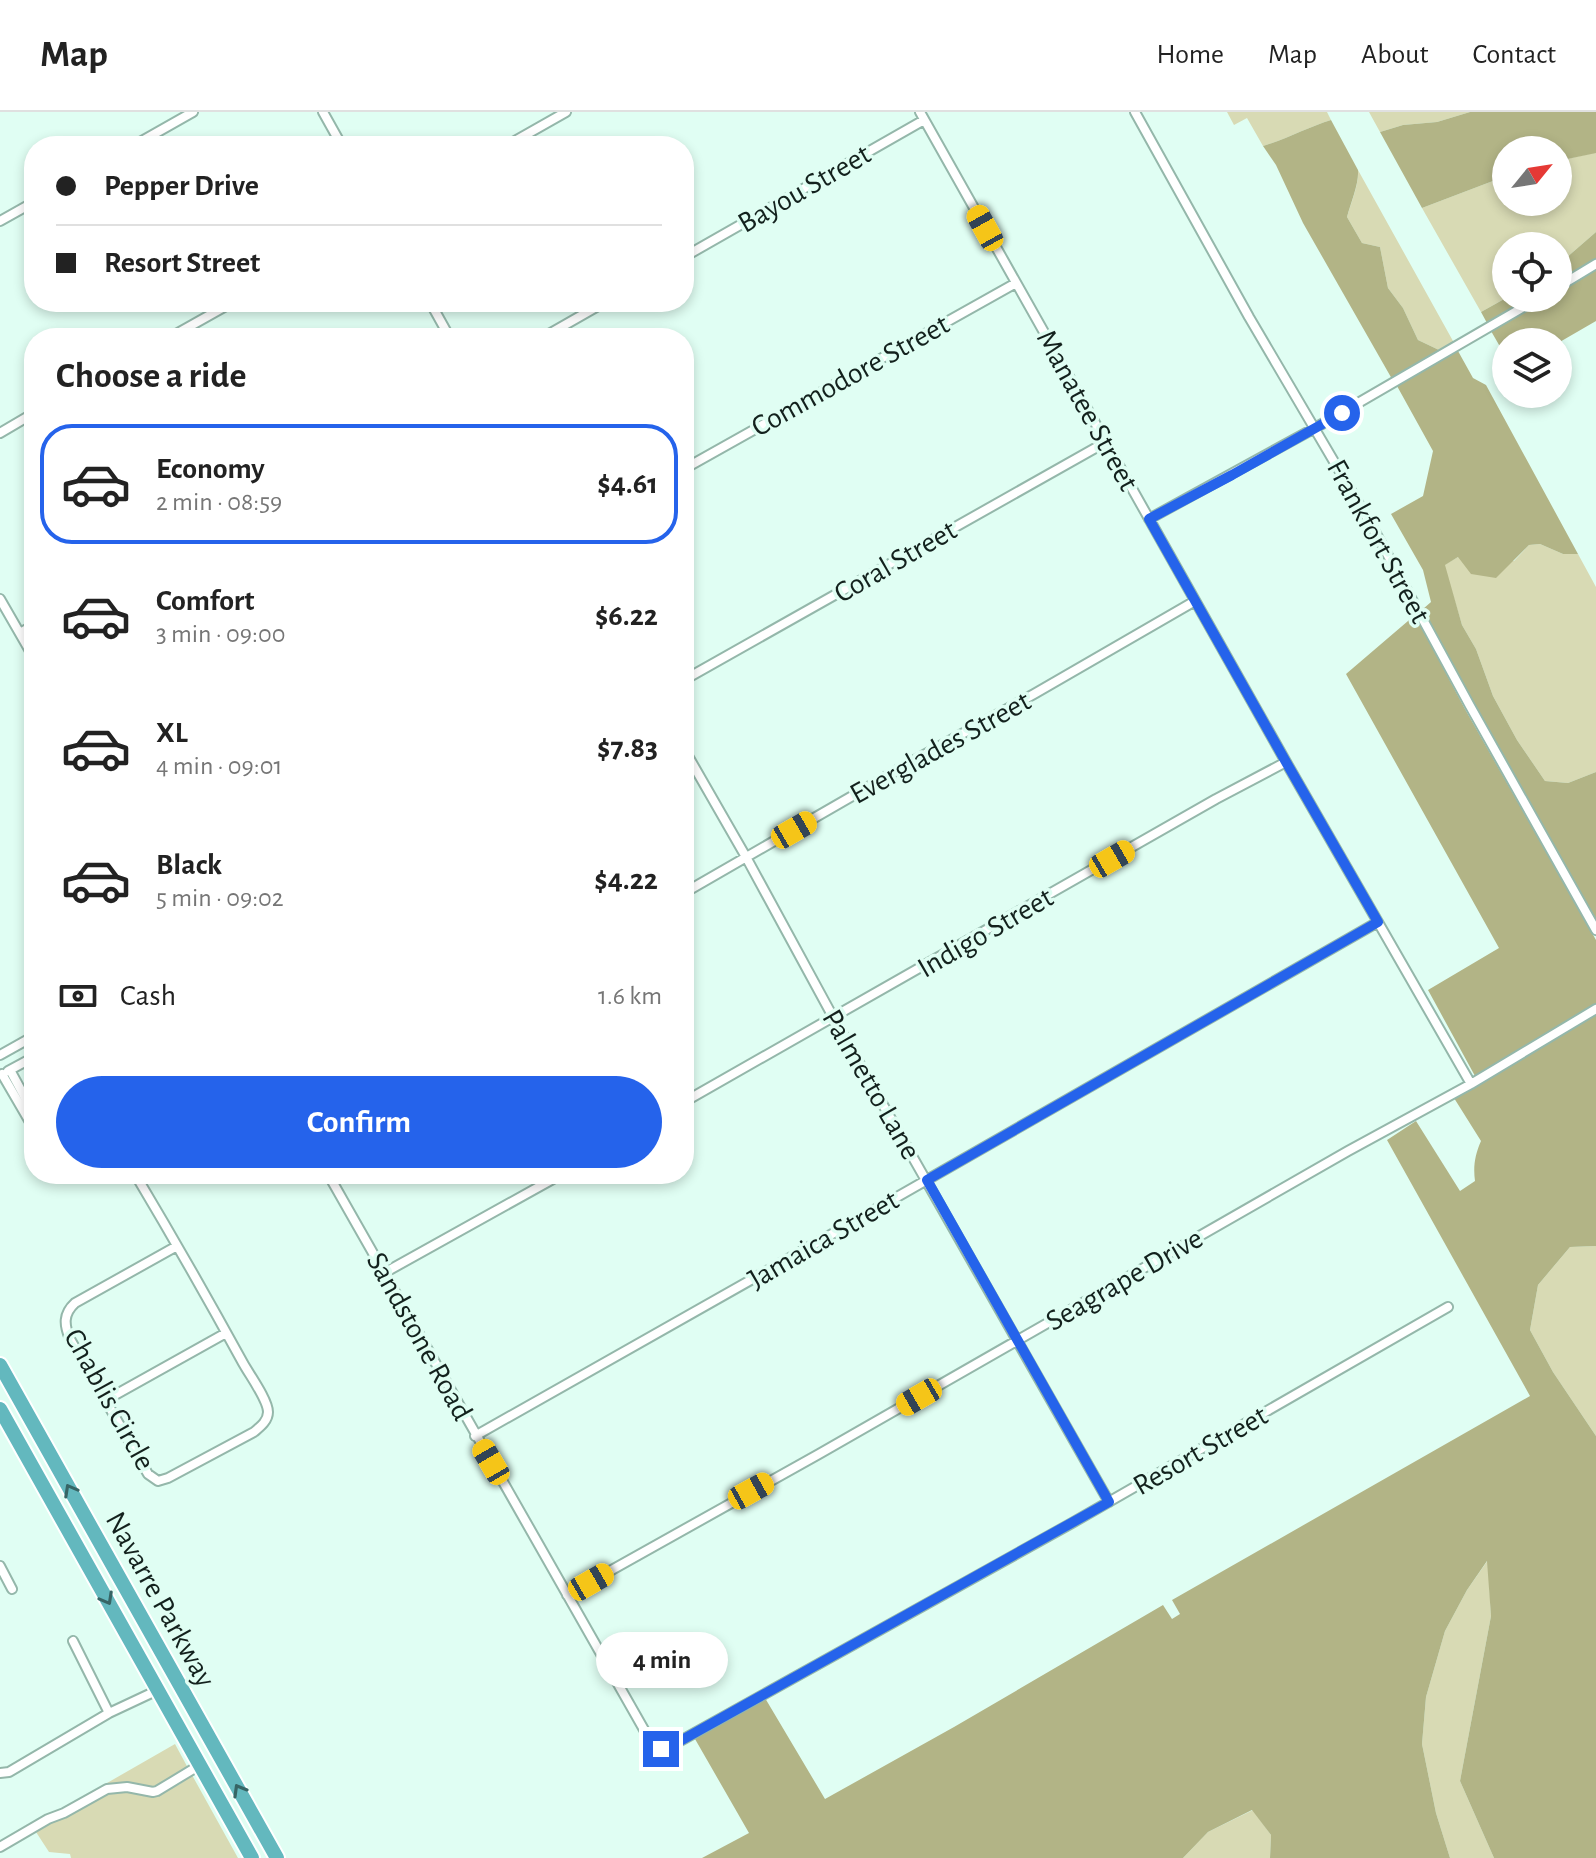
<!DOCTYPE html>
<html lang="en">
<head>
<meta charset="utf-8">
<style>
	:root { --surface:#fff; --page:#f2f2f2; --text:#222; --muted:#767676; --line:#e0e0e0; --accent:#2563eb }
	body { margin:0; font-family:"Alegreya Sans",sans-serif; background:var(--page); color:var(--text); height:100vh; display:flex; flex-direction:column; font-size:30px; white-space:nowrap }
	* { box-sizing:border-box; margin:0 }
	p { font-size:26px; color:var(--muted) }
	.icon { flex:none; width:44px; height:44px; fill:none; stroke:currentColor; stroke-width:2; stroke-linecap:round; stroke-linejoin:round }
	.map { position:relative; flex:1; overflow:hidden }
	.side { position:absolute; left:24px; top:216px; width:670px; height:856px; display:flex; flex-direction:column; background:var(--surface); border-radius:32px; box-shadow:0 4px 12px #0003 }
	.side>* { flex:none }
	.hud { position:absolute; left:24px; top:24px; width:670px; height:176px; border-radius:32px; box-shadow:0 4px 12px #0003; display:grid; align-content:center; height:176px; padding:0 32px; background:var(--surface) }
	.needle { width:52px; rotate:60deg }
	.fabs { position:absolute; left:1492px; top:24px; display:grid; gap:16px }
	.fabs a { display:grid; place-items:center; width:80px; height:80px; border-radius:50%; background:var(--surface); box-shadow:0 4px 12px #0003; font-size:40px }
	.end { position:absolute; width:36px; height:36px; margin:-18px; border:10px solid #2563eb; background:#fff; box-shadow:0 0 0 4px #fff }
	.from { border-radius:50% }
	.bubble { position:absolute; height:56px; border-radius:28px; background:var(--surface); box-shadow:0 4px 12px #0003; font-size:26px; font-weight:700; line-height:56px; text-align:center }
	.car { position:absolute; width:24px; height:48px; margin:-24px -12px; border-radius:10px; box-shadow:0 0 6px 2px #0007; background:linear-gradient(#f5c518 24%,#345 0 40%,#f5c518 0 76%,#345 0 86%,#f5c518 0) }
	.hud b { display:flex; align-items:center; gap:28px; height:76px; font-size:30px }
	.hud b+b { border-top:2px solid var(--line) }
	.hud i { width:20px; height:20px; background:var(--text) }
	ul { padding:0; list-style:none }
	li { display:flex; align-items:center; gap:24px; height:120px; margin:0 16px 12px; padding:0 16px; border:4px solid transparent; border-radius:32px }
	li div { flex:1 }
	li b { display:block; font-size:30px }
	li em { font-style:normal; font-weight:700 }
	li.active { border-color:var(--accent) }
	li>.icon { width:72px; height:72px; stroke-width:1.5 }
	h2 { padding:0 32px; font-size:36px; line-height:96px }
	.pay { display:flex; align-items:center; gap:20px; height:88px; padding:0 32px; font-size:30px }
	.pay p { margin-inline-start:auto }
	.primary-button { display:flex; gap:16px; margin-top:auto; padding:16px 32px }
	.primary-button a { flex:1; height:92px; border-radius:48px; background:var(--accent); color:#fff; font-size:32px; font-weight:700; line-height:92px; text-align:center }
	header { display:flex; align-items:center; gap:48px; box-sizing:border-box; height:112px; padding:0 40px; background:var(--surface); border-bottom:2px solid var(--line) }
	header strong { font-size:38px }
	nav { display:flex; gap:44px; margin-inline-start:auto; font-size:28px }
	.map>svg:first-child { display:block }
	.green { fill:#d8dab4 }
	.forest { fill:#b2b486 }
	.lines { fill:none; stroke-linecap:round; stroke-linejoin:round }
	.minor-casing { stroke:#94b7aa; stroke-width:12 }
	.trunk-casing { stroke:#fff; stroke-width:18 }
	.minor { stroke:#fff; stroke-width:8 }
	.trunk { stroke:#63b8be; stroke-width:14 }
	.oneway { stroke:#376565 }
	.route { stroke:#2563eb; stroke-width:10 }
	.labels { text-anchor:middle; stroke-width:7; stroke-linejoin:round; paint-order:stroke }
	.street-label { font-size:30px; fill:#13211d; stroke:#e0fef3 }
</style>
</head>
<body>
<header>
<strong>Map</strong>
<nav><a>Home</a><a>Map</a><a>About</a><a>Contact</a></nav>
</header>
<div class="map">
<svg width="1596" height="1746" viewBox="0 0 1596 1746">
	<rect width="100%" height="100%" fill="#e0fef3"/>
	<path class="green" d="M1227,0H1327L1331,8C1308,15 1287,27 1263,34L1247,6L1234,13Z
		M1369,0H1470L1437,10L1403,13L1380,20Z
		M1593,41H1596V120L1558,153V134H1506V186L1481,200L1422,96L1506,64V90H1558V49Z
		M1358,58L1453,229L1439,238L1418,228L1403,196L1388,176L1380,135L1362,131L1347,105C1351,90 1359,73 1358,58Z
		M1540,432L1563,442H1578L1596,475V660L1568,671L1545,669L1517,628L1493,584L1476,537L1462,513L1444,453L1458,445L1514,449L1529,433Z
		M1596,1134V1324L1553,1260L1530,1218L1538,1173L1570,1135Z
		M1488,1448L1491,1504L1460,1669L1494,1746H1450L1436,1701L1422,1632L1426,1585L1445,1519L1467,1478Z
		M175,1632L188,1656L154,1675L128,1670L105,1673L60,1698Z
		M192,1663L238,1746H71L70,1742L49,1740L36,1720L50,1711L66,1705L108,1681L126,1679L154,1684L180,1672Z
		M1253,1698L1271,1723L1270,1746H1183L1208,1720Z"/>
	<path class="forest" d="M1470,0H1596V41L1558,49V38H1506V64L1422,96L1380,20L1403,13L1437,10Z
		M1331,8L1358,58C1359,72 1351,90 1347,105L1362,131L1380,135L1388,176L1403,196L1418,228L1439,238L1453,229L1454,231L1392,267L1303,111L1276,53L1263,34C1287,27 1308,15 1331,8Z
		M1596,120V147L1558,170V153Z
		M1596,157V209L1558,231L1506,230V245L1491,219L1547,186H1558V180Z
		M1506,186H1530L1487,211L1481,200Z
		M1458,239L1473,266L1486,273L1578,442H1563L1540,432L1529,433L1496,466L1471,462L1458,445L1445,453L1462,513L1476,537L1493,584L1517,628L1545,669L1568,671L1596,660V808L1474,592L1423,497L1431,490L1423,458L1391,402L1423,384L1433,339L1397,274Z
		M1415,503L1465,597L1596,828V892L1475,964L1428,878L1499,836L1346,562Z
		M1596,902V1134L1570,1135L1538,1173L1530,1218L1553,1260L1596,1324V1746H1494L1460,1669L1491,1504L1487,1449L1467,1478L1445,1519L1426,1585L1422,1632L1436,1701L1450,1746H1270L1271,1723L1252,1698L1208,1720L1183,1746H702L749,1721L695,1627L765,1586L825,1687L954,1615L1163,1493L1172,1507L1180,1502L1172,1488L1530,1284L1387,1028L1416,1009L1460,1079L1475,1069C1473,1054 1475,1043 1481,1029L1454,986Z"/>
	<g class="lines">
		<g class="minor-casing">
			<path id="minor" d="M323,0L342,34
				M920,0L1286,650L1471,972
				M1135,0L1249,205L1373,416L1470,594L1596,818
				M133,34L193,0
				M506,34L566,0
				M0,109L34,90
				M684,145L924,8
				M1558,175L1596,152
				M430,190L450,226
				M169,226L233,190
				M542,226L605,190
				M0,321L34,301
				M684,357L1016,171
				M1149,407L1315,316L1539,186
				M0,487L34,546
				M20,521L34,513
				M684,568L1106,330
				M684,637L746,745L833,905L1109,1390
				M684,781L913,649L1034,582L1195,489
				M0,943L34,924
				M10,958L34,1002
				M8,959L34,945
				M2,962L34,1017
				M684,990L1216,687L1286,650
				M135,1062C172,1124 208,1187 243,1251C249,1262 268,1288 268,1300C268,1309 260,1315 254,1320L168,1366L158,1369L148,1362L70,1227C64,1213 63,1202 75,1191L177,1134
				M328,1062L655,1637H661L673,1633L1072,1411L1448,1195
				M384,1161L562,1062
				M106,1288L226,1221
				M475,1324L848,1113L1378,810
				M0,1454L12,1477
				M567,1483L819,1342L1348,1039L1471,972L1596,897
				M73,1529L109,1601
				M0,1661L9,1660L109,1601L158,1578
				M0,1735L48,1707L64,1701L107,1677L127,1675L153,1680L157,1679L200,1653"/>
		</g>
		<g class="trunk-casing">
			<path id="trunk" d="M0,1253L277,1746
				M0,1297L252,1746"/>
		</g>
		<use href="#minor" class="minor"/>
		<use href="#trunk" class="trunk"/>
	</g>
	<defs><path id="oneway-chevron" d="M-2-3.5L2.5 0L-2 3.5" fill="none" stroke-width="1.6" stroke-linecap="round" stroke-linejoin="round" transform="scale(2)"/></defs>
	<g class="oneway">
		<use href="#oneway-chevron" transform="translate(70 1378) rotate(-119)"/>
		<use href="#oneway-chevron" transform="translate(107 1487) rotate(61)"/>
		<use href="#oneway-chevron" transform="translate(239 1678) rotate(-120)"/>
	</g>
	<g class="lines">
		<path class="route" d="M661,1637L673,1633L1109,1390L927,1068L1378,810L1286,650L1149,407L1232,363L1342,301"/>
	</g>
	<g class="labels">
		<g class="street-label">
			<text transform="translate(804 76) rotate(-30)" y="10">Bayou Street</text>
			<text transform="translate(850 263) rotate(-29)" y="10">Commodore Street</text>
			<text transform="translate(1088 298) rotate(61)" y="10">Manatee Street</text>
			<text transform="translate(1379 429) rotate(61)" y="10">Frankfort Street</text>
			<text transform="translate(895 449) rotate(-30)" y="10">Coral Street</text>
			<text transform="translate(940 635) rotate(-29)" y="10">Everglades Street</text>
			<text transform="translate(985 820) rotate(-30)" y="10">Indigo Street</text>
			<text transform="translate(872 972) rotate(60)" y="10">Palmetto Lane</text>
			<text transform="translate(823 1127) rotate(-30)" y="10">Jamaica Street</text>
			<text transform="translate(1124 1167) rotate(-30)" y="10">Seagrape Drive</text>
			<text transform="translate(420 1224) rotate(61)" y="10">Sandstone Road</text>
			<text transform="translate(110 1287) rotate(61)" y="10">Chablis Circle</text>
			<text transform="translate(1200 1338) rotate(-30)" y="10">Resort Street</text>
			<text transform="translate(161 1487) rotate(61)" y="10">Navarre Parkway</text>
		</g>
	</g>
</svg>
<div class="fabs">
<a><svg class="needle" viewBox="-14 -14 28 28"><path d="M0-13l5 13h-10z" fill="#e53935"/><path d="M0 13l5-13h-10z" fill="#767676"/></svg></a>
<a><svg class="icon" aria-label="locate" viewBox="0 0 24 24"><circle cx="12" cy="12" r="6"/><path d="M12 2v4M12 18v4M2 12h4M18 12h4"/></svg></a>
<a><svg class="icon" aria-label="layers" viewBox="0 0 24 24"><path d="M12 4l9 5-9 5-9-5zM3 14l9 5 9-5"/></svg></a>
</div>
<i class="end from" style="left:1342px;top:301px"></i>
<i class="end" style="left:661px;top:1637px"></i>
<div class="bubble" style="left:596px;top:1520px;width:132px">4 min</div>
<i class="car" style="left:985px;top:116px;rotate:331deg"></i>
<i class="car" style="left:794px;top:718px;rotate:60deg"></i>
<i class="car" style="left:1112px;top:747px;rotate:60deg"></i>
<i class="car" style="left:919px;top:1285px;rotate:240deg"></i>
<i class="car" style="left:491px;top:1350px;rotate:330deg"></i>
<i class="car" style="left:751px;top:1379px;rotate:61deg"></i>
<i class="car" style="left:591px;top:1470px;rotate:60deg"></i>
<div class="hud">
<b><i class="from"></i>Pepper Drive</b>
<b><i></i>Resort Street</b>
</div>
<section class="side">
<h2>Choose a ride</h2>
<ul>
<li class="active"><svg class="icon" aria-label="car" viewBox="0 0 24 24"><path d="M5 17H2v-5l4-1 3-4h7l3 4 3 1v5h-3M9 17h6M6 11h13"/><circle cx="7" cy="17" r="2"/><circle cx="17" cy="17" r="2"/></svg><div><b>Economy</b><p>2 min · 08:59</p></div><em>$4.61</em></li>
<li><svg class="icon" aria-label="car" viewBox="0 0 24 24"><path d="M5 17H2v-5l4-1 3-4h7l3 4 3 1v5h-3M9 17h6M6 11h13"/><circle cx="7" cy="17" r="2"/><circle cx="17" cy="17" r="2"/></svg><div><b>Comfort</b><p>3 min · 09:00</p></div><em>$6.22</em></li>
<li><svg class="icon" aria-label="car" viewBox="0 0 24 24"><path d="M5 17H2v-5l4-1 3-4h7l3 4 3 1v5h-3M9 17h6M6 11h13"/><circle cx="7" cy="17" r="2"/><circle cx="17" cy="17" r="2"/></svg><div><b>XL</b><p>4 min · 09:01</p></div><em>$7.83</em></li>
<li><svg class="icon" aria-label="car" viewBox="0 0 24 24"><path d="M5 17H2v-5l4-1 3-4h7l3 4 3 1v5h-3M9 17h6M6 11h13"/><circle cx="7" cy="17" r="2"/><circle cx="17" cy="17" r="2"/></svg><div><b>Black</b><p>5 min · 09:02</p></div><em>$4.22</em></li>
</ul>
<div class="pay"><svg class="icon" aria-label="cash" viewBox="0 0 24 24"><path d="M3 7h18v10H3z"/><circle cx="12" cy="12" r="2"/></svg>Cash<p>1.6 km</p></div>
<div class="primary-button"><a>Confirm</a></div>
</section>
</div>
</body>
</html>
